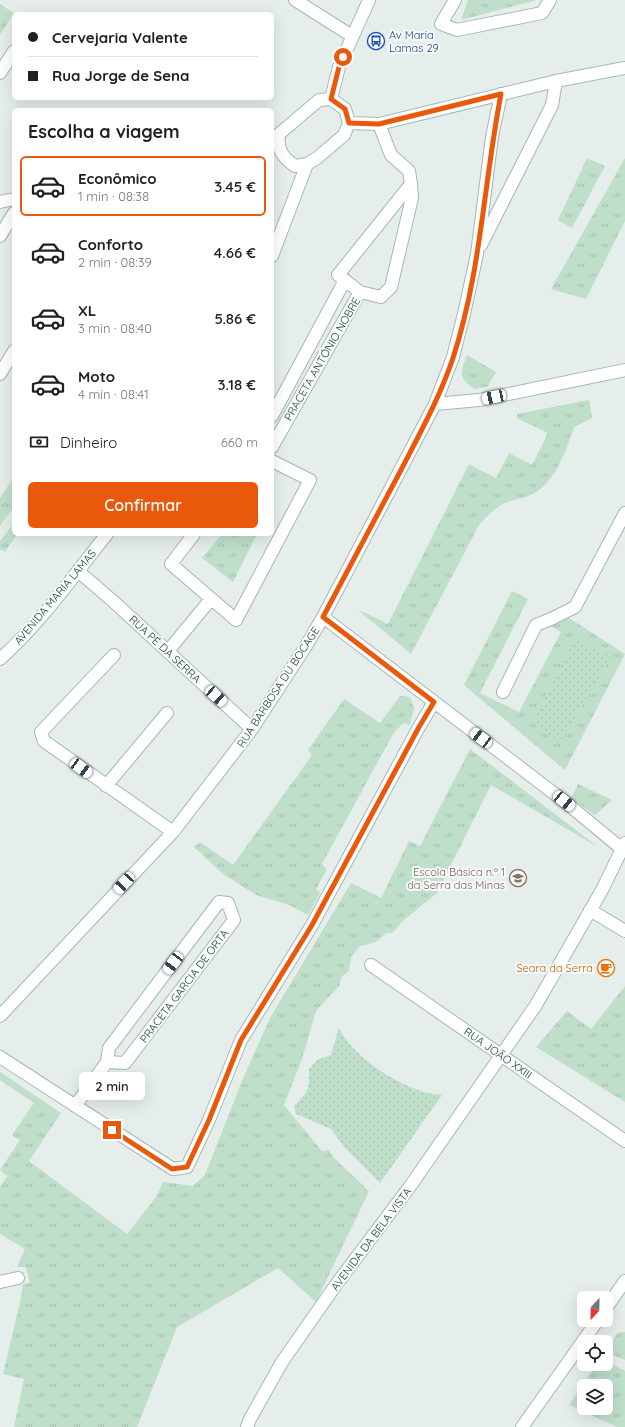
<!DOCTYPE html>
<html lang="pt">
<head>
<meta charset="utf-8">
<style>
	:root { --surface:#fff; --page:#f2f2f2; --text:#202124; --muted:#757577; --line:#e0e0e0; --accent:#ea580c }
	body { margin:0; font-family:Quicksand,sans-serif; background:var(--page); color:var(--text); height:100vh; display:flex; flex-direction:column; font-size:15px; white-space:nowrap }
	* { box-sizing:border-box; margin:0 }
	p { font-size:13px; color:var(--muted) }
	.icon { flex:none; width:22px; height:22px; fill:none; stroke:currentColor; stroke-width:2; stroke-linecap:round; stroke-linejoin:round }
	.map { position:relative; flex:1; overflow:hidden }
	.drawer { position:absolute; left:12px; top:108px; width:262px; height:428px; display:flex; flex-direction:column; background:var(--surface); border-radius:6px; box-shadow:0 4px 16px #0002 }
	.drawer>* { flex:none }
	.banner { position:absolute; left:12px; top:12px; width:262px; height:88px; border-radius:6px; box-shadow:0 4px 16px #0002; display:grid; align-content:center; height:88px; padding:0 16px; background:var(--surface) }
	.needle { width:26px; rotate:202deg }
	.controls { position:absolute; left:577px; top:1291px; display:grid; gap:8px }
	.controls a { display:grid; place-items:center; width:36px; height:36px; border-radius:6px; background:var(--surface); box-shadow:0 4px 16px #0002; font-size:20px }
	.end { position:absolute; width:18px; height:18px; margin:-9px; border:5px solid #ea580c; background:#fff; box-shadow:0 0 0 2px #fff }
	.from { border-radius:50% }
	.bubble { position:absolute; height:28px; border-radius:6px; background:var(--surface); box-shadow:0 4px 16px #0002; font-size:13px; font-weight:600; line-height:28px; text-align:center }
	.car { position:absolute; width:12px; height:24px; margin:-12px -6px; border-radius:5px; box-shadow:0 0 3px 1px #0007; background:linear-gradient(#fff 24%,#345 0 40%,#fff 0 76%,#345 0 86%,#fff 0) }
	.banner b { display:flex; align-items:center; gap:14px; height:38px; font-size:15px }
	.banner b+b { border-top:1px solid var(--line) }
	.banner i { width:10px; height:10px; background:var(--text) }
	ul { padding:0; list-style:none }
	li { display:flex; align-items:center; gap:12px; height:60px; margin:0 8px 6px; padding:0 8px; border:2px solid transparent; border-radius:6px }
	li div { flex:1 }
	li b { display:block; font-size:15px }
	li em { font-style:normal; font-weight:600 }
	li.current { border-color:var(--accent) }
	li>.icon { width:36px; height:36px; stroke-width:1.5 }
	h2 { padding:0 16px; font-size:18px; line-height:48px }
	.pay { display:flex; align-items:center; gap:10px; height:44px; padding:0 16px; font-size:15px }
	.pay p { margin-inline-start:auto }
	.cta { display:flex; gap:8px; margin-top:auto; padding:8px 16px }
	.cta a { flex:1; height:46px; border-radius:6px; background:var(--accent); color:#fff; font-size:16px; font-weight:600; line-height:46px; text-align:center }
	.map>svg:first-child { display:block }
	.grass { fill:url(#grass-tufts); fill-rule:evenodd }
	.park { fill:url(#park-dots) }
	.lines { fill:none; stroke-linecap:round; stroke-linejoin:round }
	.street-casing { stroke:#a7b6b3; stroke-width:14 }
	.secondary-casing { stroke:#a4bab5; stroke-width:14 }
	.street { stroke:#fff; stroke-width:12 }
	.secondary { stroke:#fff; stroke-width:12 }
	.route { stroke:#ea580c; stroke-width:5 }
	.labels { text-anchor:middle; stroke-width:4; stroke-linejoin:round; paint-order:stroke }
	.transit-label { font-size:11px; fill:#164399; stroke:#f6faf9; text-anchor:start }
	.street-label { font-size:11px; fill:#24403c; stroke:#f6faf9 }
	.education-label { font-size:11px; fill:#785e54; stroke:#f6faf9; text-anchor:end }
	.food-label { font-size:11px; fill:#c56008; stroke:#f6faf9; text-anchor:end }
</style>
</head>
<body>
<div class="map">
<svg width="625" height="1427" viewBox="0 0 625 1427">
	<defs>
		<pattern id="grass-tufts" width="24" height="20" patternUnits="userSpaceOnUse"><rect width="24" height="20" fill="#bfdfcb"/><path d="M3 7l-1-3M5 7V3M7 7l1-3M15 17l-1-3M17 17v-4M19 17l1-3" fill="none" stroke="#a4c0af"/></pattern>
		<pattern id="park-dots" width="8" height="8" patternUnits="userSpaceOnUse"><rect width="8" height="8" fill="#bfdfcb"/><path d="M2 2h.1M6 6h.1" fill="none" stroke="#a4c0af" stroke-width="1.8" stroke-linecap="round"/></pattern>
	</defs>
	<rect width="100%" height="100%" fill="#e5eeeb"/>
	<path class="grass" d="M468,0H537L461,20Z
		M0,4L14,13L0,35Z
		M587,158L605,166L572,228L558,220Z
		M625,158V221L586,299L551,289Z
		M467,355L496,372L487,387L475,389C457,377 461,374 467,355Z
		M589,400L592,418L574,427C566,451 554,487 528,496C521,499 512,500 505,503C494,508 486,517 479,525L411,654L357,609L388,624L469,464L496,478L509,453L532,465L548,433L517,418V414Z
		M14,477V506L0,526V498Z
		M14,523V534H17L5,552L2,549L0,551V541Z
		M222,534H257L233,582L202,558Z
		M512,591L528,599L480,693L519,712L561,632L550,626L569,618L625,654L565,770L464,685Z
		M400,696L410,697L414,708L410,725L403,723L393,734L322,864L327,869L316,889L320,893L308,915L289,905L256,895L223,874L194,847L200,842L233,865L312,755L308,750L344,699L380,723Z
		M470,749L598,847L491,785L437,893L404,920L392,933H386L376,942L360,946L351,957L349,971L342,976L339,986L316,1011L302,1059L284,1105L322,1151L329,1150L333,1157L369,1191L316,1302L278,1268L177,1327L137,1427H14L24,1379L3,1374L20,1302L23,1284L30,1283L26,1267H17L25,1249L0,1234V1187L7,1176L0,1170L20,1140L12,1135L34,1103L0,1080V1072L61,1113L29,1161L127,1234L156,1197L163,1182L193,1186L205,1175L242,1081L270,1018L351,883L381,898L409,841L420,846Z
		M578,784L612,800L595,815L571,798Z
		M625,986V1102L536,1047L567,1011L591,1029Z
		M619,1332H625V1360L606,1352V1348Z
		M606,1361L625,1371V1427H617L569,1405L597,1364H606ZM584,1386H606V1408H584Z"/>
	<path class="park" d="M574,639L611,656L560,743L533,723Z
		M339,1028C354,1058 393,1082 424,1092C430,1094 436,1094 442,1095L380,1183L346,1149L331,1129L296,1114L294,1106C308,1092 310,1089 309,1069L317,1060L331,1055Z"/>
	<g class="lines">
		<g class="street-casing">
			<path id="street" d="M295,0L352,36
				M455,0L441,24L457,30L542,13L550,0
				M0,73L14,51
				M379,124L391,155L409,171L411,184L338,275L360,292L381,297L391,287L412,198L411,184
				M0,236L14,213
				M481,245L552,105L556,81
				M0,374L14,351
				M435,404L479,400L625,370
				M272,416L345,280
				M272,447L360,292
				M194,534L171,564L236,620L310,480L272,461
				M78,571L114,602L252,729
				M323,617L564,801L622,849
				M168,651L211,599
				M114,655L41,732L44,741L173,832
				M503,692L536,625L551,619L575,607L625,513
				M106,786L167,713
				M590,910L625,931
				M371,965L625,1141
				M0,1016L173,832L252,729L306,646L323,617L435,404L453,357L464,314L477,254L492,137L501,94
				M0,1057L173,1169L187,1167L209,1120L241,1040L312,925L419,727L434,702
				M75,1106L107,1062L109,1048L219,902L228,903L234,920L125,1063L107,1062
				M0,1282L18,1278
				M606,1308L625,1281
				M522,1427L598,1320"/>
		</g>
		<g class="secondary-casing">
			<path id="secondary" d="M331,99L345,109L349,123L344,135L317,158L307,164L295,166C282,157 277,149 279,134L319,100Z
				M331,99L339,67L369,0
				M349,123L379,124L556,81L625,68
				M0,202L14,199
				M272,256L307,164
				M0,659C40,624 74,575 107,534
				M247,1427L250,1419L282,1362L338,1282L411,1185L536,1005L602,890L625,843"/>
		</g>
		<use href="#street" class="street"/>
		<use href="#secondary" class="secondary"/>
	</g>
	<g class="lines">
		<path class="route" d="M112,1130L172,1169L187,1167L209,1120L241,1040L312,925L419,727L434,702L323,617C349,568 375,519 401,470C420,433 440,397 453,358C481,273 484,181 501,94L379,124L349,123L345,109L331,99L339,67L343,57"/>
	</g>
	<defs>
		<g id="bus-ring" transform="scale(0.9)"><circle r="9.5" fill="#f6faf9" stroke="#1a4fb4" stroke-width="1.5"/><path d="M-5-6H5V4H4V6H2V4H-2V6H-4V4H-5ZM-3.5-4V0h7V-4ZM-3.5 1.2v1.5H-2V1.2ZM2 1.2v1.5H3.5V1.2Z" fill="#1a4fb4"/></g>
		<g id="school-ring" transform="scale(0.9)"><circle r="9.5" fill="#f6faf9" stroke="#8d6e63" stroke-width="1.5"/><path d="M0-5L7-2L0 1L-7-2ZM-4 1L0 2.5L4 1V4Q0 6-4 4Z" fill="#8d6e63"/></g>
		<g id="cafe-ring" transform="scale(0.9)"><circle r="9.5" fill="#f6faf9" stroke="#e8710a" stroke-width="1.5"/><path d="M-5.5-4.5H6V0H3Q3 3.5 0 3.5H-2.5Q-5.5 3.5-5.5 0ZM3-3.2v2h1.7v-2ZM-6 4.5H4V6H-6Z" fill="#e8710a"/></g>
	</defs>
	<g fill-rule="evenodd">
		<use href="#bus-ring" x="376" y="41"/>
		<use href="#school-ring" x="518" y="878"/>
		<use href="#cafe-ring" x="606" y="968"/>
	</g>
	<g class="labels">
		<g class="transit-label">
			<text x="389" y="39">Av Maria<tspan x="389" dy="13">Lamas 29</tspan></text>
		</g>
		<g class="street-label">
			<text transform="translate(322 359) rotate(-60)" y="4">PRACETA ANTÓNIO NOBRE</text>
			<text transform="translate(55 597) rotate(-50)" y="4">AVENIDA MARIA LAMAS</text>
			<text transform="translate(165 649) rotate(43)" y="4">RUA PÉ DA SERRA</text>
			<text transform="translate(278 687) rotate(-57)" y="4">RUA BARBOSA DU BOCAGE</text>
			<text transform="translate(184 986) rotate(-53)" y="4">PRACETA GARCIA DE ORTA</text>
			<text transform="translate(498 1053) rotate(35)" y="4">RUA JOÃO XXIII</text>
			<text transform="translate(371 1239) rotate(-53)" y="4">AVENIDA DA BELA VISTA</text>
		</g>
		<g class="education-label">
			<text x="505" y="876">Escola Básica n.º 1<tspan x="505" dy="13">da Serra das Minas</tspan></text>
		</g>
		<g class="food-label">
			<text x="593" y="972">Seara da Serra</text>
		</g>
	</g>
</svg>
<div class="controls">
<a><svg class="needle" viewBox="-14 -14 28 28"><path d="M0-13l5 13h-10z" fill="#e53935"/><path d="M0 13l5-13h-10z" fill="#757577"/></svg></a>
<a><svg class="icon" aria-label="locate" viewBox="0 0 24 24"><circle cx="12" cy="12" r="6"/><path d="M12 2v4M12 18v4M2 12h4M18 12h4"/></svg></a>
<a><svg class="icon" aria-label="layers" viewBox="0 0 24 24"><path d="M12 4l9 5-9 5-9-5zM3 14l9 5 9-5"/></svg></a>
</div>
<i class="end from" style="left:343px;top:57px"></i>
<i class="end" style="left:112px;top:1130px"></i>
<div class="bubble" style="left:79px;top:1072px;width:66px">2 min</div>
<i class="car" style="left:494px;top:397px;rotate:258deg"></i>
<i class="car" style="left:216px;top:696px;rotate:132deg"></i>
<i class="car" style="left:481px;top:738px;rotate:307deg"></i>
<i class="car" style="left:81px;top:768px;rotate:126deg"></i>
<i class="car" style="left:564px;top:801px;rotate:129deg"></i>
<i class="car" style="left:124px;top:883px;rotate:223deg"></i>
<i class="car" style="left:173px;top:963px;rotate:217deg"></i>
<div class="banner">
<b><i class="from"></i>Cervejaria Valente</b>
<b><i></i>Rua Jorge de Sena</b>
</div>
<section class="drawer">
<h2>Escolha a viagem</h2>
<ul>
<li class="current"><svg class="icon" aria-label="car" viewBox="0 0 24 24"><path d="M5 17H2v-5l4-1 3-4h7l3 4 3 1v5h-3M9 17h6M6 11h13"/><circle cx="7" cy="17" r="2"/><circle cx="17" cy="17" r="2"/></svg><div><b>Econômico</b><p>1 min · 08:38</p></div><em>3.45 €</em></li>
<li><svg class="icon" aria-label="car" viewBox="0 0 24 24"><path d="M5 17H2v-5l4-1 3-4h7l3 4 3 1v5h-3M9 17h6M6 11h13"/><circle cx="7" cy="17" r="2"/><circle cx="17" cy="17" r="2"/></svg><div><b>Conforto</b><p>2 min · 08:39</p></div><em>4.66 €</em></li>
<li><svg class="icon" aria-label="car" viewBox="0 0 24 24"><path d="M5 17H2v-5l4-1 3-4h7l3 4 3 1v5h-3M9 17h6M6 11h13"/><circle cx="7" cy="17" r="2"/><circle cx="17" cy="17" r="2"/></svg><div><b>XL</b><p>3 min · 08:40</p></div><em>5.86 €</em></li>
<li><svg class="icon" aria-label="car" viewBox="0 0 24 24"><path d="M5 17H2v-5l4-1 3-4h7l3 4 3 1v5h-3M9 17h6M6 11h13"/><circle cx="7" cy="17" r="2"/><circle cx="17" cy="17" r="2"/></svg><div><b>Moto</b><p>4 min · 08:41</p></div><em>3.18 €</em></li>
</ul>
<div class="pay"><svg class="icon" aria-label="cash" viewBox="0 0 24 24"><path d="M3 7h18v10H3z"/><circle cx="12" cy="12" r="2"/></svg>Dinheiro<p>660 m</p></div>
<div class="cta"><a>Confirmar</a></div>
</section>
</div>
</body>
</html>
